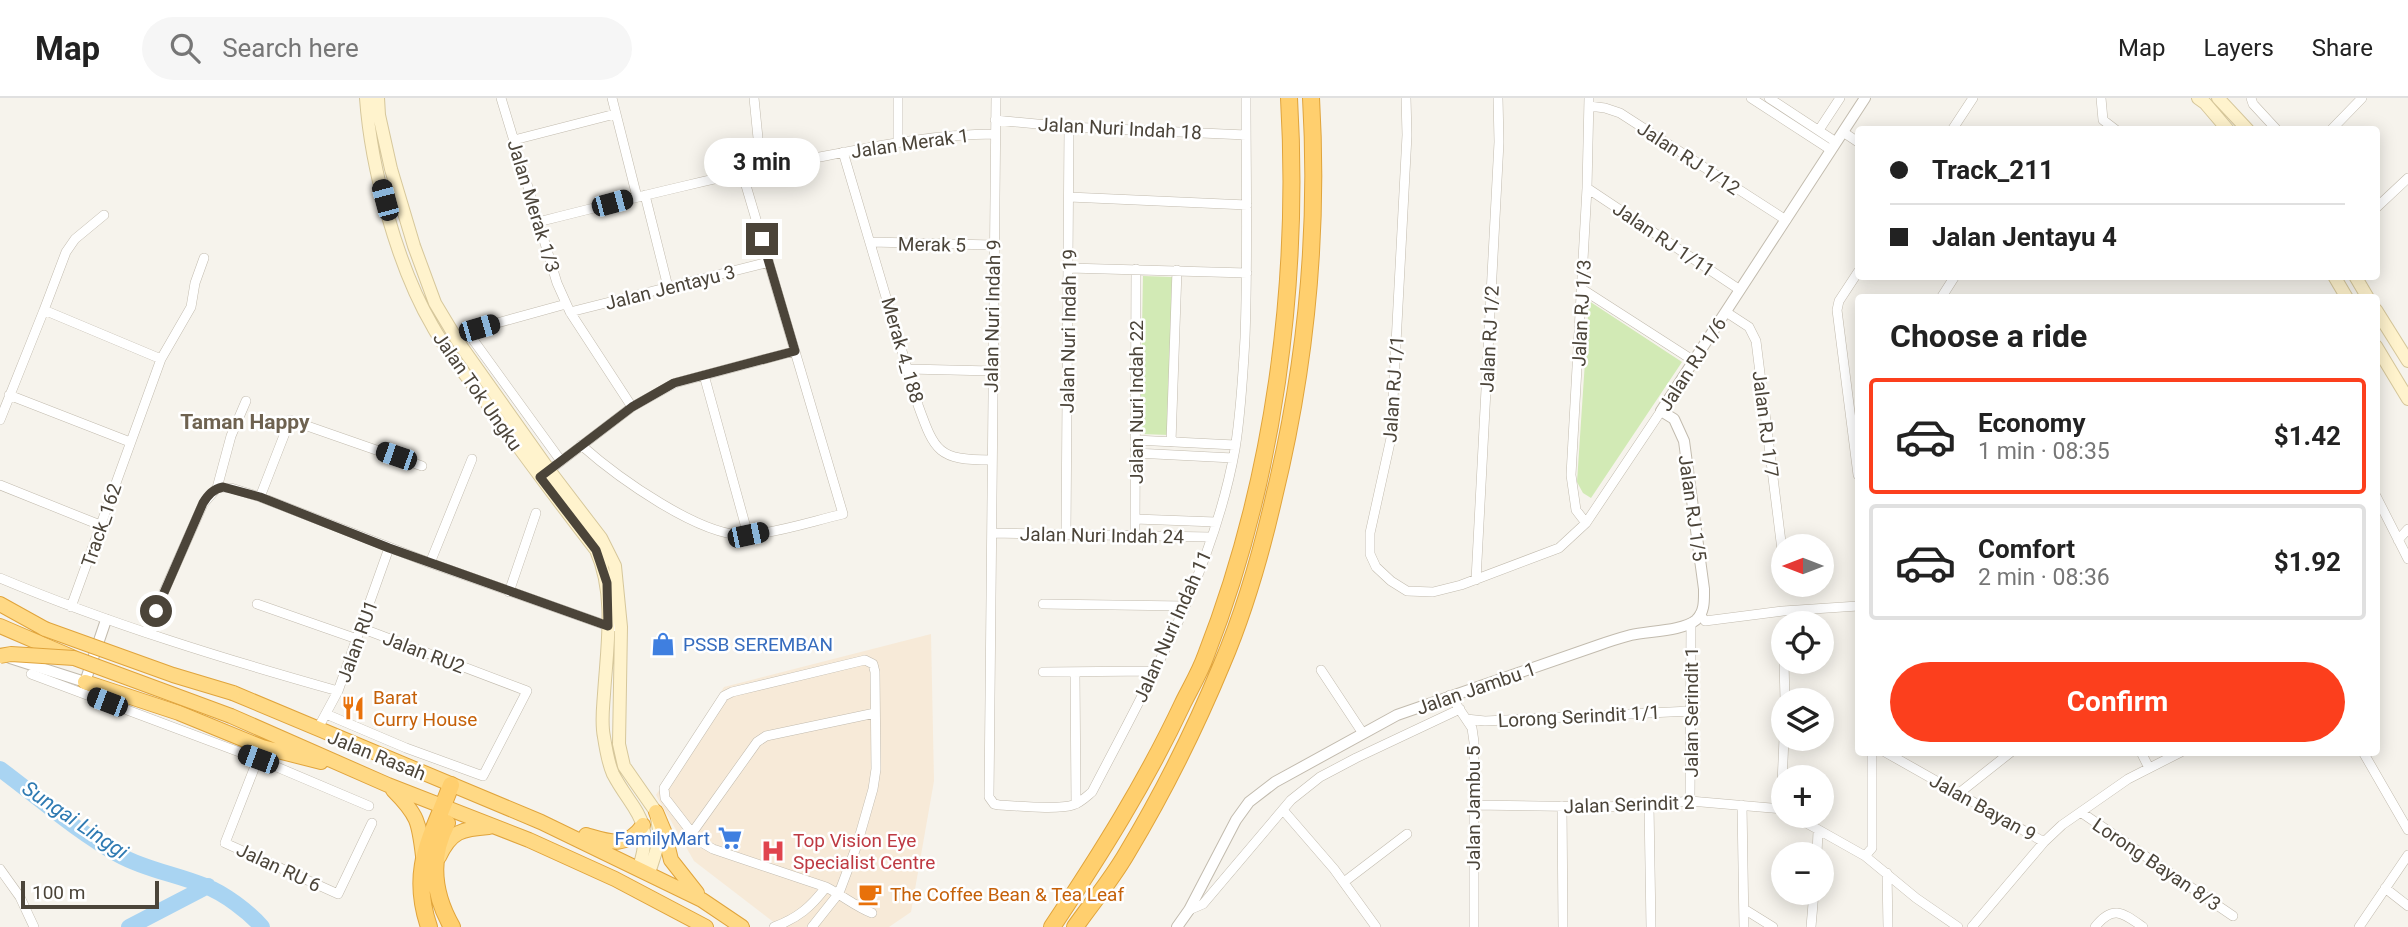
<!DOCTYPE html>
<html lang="en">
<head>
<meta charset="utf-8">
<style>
	:root { --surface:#fff; --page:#f6f6f6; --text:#222; --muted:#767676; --line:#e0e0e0; --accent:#fc3f1d }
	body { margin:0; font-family:Roboto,sans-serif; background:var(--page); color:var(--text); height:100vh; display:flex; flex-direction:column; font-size:26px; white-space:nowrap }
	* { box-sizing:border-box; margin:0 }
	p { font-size:23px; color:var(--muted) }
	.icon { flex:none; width:38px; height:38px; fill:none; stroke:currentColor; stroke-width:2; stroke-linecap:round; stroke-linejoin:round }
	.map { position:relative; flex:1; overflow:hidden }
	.sheet { position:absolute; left:1855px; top:196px; width:525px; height:462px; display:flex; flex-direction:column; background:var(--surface); border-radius:7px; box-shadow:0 4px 18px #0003 }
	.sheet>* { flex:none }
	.banner { position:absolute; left:1855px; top:28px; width:525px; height:154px; border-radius:7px; box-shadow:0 4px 18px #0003; display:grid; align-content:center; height:154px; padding:0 35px; background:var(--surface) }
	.needle { width:46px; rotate:270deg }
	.fabs { position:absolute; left:1771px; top:436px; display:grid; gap:14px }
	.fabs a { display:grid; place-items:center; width:63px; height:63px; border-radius:50%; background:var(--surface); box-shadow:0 4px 18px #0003; font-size:35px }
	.scale { position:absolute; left:21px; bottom:18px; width:138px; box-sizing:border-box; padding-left:7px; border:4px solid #4b4439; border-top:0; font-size:19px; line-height:24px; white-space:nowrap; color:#4b4439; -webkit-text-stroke:5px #fff; paint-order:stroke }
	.end { position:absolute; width:32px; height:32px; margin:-16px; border:9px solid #4b4439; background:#fff; box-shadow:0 0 0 4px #fff }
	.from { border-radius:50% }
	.bubble { position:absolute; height:49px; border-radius:24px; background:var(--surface); box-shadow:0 4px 18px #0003; font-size:23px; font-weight:700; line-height:49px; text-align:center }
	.car { position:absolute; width:21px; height:42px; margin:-21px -10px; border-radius:9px; box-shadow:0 0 5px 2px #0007; background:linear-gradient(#222 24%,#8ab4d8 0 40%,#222 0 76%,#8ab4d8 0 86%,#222 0) }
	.banner b { display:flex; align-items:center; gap:24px; height:66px; font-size:26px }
	.banner b+b { border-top:2px solid var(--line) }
	.banner i { width:18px; height:18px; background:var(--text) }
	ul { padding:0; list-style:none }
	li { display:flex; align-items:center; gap:21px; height:116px; margin:0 14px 10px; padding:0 21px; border:4px solid var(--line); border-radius:7px }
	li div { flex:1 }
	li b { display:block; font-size:26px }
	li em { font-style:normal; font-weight:700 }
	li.on { border-color:var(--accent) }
	li>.icon { width:63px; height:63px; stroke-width:1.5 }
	h2 { padding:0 35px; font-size:32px; line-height:84px }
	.cta { display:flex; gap:14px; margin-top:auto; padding:14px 35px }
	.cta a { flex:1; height:80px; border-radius:42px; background:var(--accent); color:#fff; font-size:28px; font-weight:700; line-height:80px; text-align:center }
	header { display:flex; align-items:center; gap:42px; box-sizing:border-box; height:98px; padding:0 35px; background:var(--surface); border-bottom:2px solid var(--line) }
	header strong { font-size:33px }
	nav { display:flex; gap:38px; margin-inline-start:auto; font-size:24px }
	.search { width:490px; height:63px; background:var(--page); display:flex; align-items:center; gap:18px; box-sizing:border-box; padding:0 24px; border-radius:38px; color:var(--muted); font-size:26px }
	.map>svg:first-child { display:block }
	.commercial { fill:#f7ead8 }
	.green { fill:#d2eab5 }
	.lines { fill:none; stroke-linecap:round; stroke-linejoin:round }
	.river { stroke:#a9d4f2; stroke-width:16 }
	.minor-casing { stroke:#c2bbae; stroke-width:10 }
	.tertiary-casing { stroke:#c2bbae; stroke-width:12 }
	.secondary-casing { stroke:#d6c79b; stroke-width:14 }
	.trunk-casing { stroke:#e0a43c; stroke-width:16 }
	.motorway-casing { stroke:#e0a43c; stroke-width:18 }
	.minor { stroke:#fff; stroke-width:9 }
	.tertiary { stroke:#fff; stroke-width:10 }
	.secondary { stroke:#fff3cd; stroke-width:12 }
	.trunk { stroke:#ffd985; stroke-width:14 }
	.motorway { stroke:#ffcf6e; stroke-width:16 }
	.trunk-bridge-casing { stroke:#e0a43c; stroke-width:16; stroke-linecap:butt }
	.trunk-bridge { stroke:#ffd985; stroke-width:14 }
	.route { stroke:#4b4439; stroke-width:9 }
	.labels { text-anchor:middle; stroke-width:5; stroke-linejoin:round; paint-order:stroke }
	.street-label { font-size:19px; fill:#4b4439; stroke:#fff }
	.shop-label { font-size:19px; fill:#366cbe; stroke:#fff; text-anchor:start }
	.food-label { font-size:19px; fill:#c56008; stroke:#fff; text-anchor:start }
	.health-label { font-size:19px; fill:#be3a42; stroke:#fff; text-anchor:start }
	.neighbourhood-label { font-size:21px; font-weight:bold; fill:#6e6250; stroke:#fff }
	.water-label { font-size:21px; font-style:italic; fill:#2e7ab2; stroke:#fff }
</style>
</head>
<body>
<header>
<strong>Map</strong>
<div class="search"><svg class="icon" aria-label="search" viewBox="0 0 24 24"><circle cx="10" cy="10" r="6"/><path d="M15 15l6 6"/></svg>Search here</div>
<nav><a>Map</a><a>Layers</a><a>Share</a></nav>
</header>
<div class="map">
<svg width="2408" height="829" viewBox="0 0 2408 829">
	<rect width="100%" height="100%" fill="#f6f3ec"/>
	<path class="commercial" d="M931,536L934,683L911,814L889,829H780L694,763L656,697L724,589Z"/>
	<path class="green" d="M1143,178L1172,179L1169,337L1140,336Z
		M1589,203L1682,264L1591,400L1583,395L1577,384Z"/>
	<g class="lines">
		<path class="river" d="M0,671C39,700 76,733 119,757C146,772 176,776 205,788C224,795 249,814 262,829
			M129,829L208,788"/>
		<g class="minor-casing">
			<path id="minor" d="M501,0L557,185L570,214L632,309
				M612,0L637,99
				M754,0L761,70
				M898,0V45
				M996,0L989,699L994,706L999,707C1018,708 1057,712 1073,707C1080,705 1086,699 1092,694C1149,584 1213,474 1235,351C1241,314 1243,277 1245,240C1248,160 1246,80 1246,0
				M1406,0L1407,37L1391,340L1370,435V456L1376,469L1391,483L1407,493L1433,494L1461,487L1559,450L1586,425L1661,313
				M1751,0L1831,52
				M1769,0L1836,44
				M2101,0L2103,22L2116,32
				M2251,0L2253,6L2277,32
				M1589,8L1605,10L1620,15L1786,122
				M995,22L1069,29L1246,37
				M1819,32L1840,0
				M1952,32L1973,0
				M2331,32L2362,0
				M1843,34L1858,44
				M514,42L615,16
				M843,54L918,307C935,354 938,362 991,362
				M1587,90L1740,192
				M645,97L668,189
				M1069,99L1247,107
				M2376,110L2408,80
				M538,124C633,100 729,76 825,58C881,47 937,36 995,36
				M871,144L993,147
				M1069,170L1247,175
				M1858,174L1839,203L1837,212L1858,377
				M1582,191L1694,263
				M1941,200L1955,178
				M44,212L66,154L75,141L104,117
				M570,214L769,164
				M1726,214L1749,229L1756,243L1782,452
				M908,271L992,273
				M704,277L748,437
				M9,297L130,344
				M0,322L44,212L161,261
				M1135,342L1235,347
				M1171,344L1177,172
				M581,347C616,378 702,441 749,437C780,434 813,423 843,416L742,74
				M1135,355L1233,360
				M561,363L474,243V237L479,230L566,206
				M547,374L632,309L675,285L795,253
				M0,387L100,427
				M217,390L231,338L246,303
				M2376,398L2408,461
				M260,399L290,322L422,368
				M1135,421L1216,424
				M1586,425L1576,412L1571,377L1587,90L1589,0
				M992,435L1211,439
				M1066,437L1069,29
				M1135,437L1136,171
				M2398,442L2408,431
				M430,465L472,361
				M0,480C110,526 224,561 338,593
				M1476,482L1499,44L1498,0
				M509,494L536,415
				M257,506L357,541
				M1043,506L1185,508
				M71,509L161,261L191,209L195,185L204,160
				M1700,516L1705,523L1783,513L1858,508
				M146,534L203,406L217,390H231L260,399L430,465L608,528L621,529
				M1784,564L1785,602
				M1321,572L1362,634
				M1043,574L1155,573
				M1075,574L1076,706
				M31,576L258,661L369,708
				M1450,597L1472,630L1474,644V829
				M326,616L406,650L483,678L527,593L361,530
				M1466,621L1485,623L1691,613
				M317,632L338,593L389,450
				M1885,654L2044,744
				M2141,654L2149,670
				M2363,654L2408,732
				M259,658L225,745L338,796L372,725
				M1958,696L2011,654
				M1690,703L1691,525
				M1473,707L1603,709L1649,707L1690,703L1783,711
				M1649,707L1651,829
				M1742,707L1744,829
				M1562,708L1563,829
				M1781,709L1784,640
				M1283,712L1334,771L1376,829
				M2082,715L2233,818
				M1794,718L1865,758L1916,800L1958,829
				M692,735L757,644L766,638L875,615
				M1817,756L1818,733
				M1865,758L1872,750V654
				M0,771L20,799L34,829
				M1887,775L1888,829
				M1344,784L1407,736
				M2385,790L2408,808
				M1744,811L1773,829
				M1189,812L1203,806L1291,702L1320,679L1356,660L1460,611
				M774,829C798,820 811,809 826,789
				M812,829L839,795L857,747L873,691L876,671L875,574L873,566L865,562L732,594L724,598L664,690L665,700L692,735L701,744L713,751L826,789C842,797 856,809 872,815
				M1811,829L1814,794
				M1972,829L2044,744L2062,727L2128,681L2181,654
				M2095,829C2113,806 2123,815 2143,829
				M2359,829L2408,757"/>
		</g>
		<g class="tertiary-casing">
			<path id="tertiary" d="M10,560L85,584L106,522
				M1177,829L1189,812L1236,722L1249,704L1275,684L1397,617L1599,547C1610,543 1620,540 1631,537C1648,533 1683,533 1696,522C1705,514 1704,502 1704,491L1684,343L1674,321L1661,313L1865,0"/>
		</g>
		<g class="secondary-casing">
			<path id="secondary" d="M366,0C371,70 397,168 433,229C448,256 469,281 488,307C523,356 559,404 596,452C616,497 607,549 604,596C603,611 601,625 604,639C606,652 608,665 613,676C633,714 655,721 639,769
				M378,0L379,17L391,71L414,148L435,205L459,245L549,372L601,440L615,468L621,529L619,646L624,668L656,714L659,732L658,747L649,775
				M2198,0L2205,5L2228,32
				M2218,0L2248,32
				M2334,178L2347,200
				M2355,178L2368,200
				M2376,212L2408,263
				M2376,248L2408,301"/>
		</g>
		<g class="trunk-casing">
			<path id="trunk" d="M0,506L45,531
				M0,528L72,559
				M85,584L179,615L262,649L321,664
				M233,595L541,724L702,802L742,829
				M231,618L388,687L529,742L615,781L706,829
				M393,692C418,717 419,724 423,758
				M656,714L664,733L671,762L697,795
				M586,737C610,744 626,751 643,727
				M439,759C451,733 462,731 489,729"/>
		</g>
		<g class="motorway-casing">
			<path id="motorway" d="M447,725C429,760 433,796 452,829
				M429,829C409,770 432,739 451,687
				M1052,829C1100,757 1146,684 1183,605C1191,589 1200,574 1206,557C1274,383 1300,186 1289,0
				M1075,829C1092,805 1112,781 1127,755C1163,695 1195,631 1222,566C1245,512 1261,456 1274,399C1306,268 1319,135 1311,0"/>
		</g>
		<use href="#minor" class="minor"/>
		<use href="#tertiary" class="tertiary"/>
		<use href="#secondary" class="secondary"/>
		<use href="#trunk" class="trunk"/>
		<use href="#motorway" class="motorway"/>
		<g class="trunk-bridge-casing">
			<path id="trunk-bridge" d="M45,531L173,577L233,595
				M0,558L11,556L74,560L231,618"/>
		</g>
		<use href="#trunk-bridge" class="trunk-bridge"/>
	</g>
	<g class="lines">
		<path class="route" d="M156,513L203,405C208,397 213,391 223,389L260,399L389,450L608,528L607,485L596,452L540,379L632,309L674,285L795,253L762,141"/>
	</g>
	<defs>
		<g id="shop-bare" transform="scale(1.89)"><path d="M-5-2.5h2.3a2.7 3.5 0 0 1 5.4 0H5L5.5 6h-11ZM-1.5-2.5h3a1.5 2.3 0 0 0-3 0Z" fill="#3f7fe0" stroke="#fff" stroke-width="2.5" paint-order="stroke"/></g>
		<g id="restaurant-bare" transform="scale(1.89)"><path d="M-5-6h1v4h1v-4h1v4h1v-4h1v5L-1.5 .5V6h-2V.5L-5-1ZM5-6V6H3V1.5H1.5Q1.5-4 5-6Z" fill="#e8710a" stroke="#fff" stroke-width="2.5" paint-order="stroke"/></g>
		<g id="supermarket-bare" transform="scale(1.89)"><path d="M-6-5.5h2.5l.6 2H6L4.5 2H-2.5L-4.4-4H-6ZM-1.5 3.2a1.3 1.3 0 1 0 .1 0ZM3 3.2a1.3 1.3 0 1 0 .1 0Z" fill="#3f7fe0" stroke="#fff" stroke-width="2.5" paint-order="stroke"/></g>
		<g id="hospital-bare" transform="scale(1.89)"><path d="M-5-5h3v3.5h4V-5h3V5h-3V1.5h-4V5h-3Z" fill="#e0444e" stroke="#fff" stroke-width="2.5" paint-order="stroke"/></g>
		<g id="cafe-bare" transform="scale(1.89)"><path d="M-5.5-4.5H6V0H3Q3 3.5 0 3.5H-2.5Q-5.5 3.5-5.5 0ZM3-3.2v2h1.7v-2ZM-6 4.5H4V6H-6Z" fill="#e8710a" stroke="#fff" stroke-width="2.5" paint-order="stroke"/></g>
	</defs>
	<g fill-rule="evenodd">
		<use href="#shop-bare" x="663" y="546"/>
		<use href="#restaurant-bare" x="353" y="610"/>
		<use href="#supermarket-bare" x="730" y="740"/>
		<use href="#hospital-bare" x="773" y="753"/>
		<use href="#cafe-bare" x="870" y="796"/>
	</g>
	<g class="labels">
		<g class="street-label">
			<text transform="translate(1120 30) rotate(3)" y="7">Jalan Nuri Indah 18</text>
			<text transform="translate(910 45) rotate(-8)" y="7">Jalan Merak 1</text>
			<text transform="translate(1689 60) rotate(33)" y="7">Jalan RJ 1/12</text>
			<text transform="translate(534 108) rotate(73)" y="7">Jalan Merak 1/3</text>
			<text transform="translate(1664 141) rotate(34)" y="7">Jalan RJ 1/11</text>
			<text transform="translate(932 146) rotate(1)" y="7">Merak 5</text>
			<text transform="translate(670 189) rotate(-14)" y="7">Jalan Jentayu 3</text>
			<text transform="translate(1581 215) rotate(-87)" y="7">Jalan RJ 1/3</text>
			<text transform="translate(992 218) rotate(-89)" y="7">Jalan Nuri Indah 9</text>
			<text transform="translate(1068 233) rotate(-89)" y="7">Jalan Nuri Indah 19</text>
			<text transform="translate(1489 241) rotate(-87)" y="7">Jalan RJ 1/2</text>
			<text transform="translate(903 252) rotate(74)" y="7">Merak 4_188</text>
			<text transform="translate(1692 266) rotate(-57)" y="7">Jalan RJ 1/6</text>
			<text transform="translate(1393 291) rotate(-86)" y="7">Jalan RJ 1/1</text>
			<text transform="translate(478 293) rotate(55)" y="7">Jalan Tok Ungku</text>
			<text transform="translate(1136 304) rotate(-90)" y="7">Jalan Nuri Indah 22</text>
			<text transform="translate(1766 326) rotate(83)" y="7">Jalan RJ 1/7</text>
			<text transform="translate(1693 410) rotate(82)" y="7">Jalan RJ 1/5</text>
			<text transform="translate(101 427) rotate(-71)" y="7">Track_162</text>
			<text transform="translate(1102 437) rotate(1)" y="7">Jalan Nuri Indah 24</text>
			<text transform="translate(1172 528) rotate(-66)" y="7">Jalan Nuri Indah 11</text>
			<text transform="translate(357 543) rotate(-70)" y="7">Jalan RU1</text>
			<text transform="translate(424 554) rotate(21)" y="7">Jalan RU2</text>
			<text transform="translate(1476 590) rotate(-19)" y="7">Jalan Jambu 1</text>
			<text transform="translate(1691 614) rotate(-90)" y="7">Jalan Serindit 1</text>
			<text transform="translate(1579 618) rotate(-3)" y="7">Lorong Serindit 1/1</text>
			<text transform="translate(377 657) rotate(22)" y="7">Jalan Rasah</text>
			<text transform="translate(1629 706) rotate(-2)" y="7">Jalan Serindit 2</text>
			<text transform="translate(1983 709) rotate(29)" y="7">Jalan Bayan 9</text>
			<text transform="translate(1473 710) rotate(-90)" y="7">Jalan Jambu 5</text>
			<text transform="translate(2157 766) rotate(34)" y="7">Lorong Bayan 8/3</text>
			<text transform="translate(279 769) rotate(25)" y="7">Jalan RU 6</text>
		</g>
		<g class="shop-label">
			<text x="683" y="553">PSSB SEREMBAN</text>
			<text x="710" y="747" text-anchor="end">FamilyMart</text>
		</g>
		<g class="food-label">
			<text x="373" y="606">Barat<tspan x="373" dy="22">Curry House</tspan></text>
			<text x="890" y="803">The Coffee Bean &amp; Tea Leaf</text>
		</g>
		<g class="health-label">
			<text x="793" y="749">Top Vision Eye<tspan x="793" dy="22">Specialist Centre</tspan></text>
		</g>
		<g class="neighbourhood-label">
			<text x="245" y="331">Taman Happy</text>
		</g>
		<g class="water-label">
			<text transform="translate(75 722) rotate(34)" y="7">Sungai Linggi</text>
		</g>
	</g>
</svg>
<div class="fabs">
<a><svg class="needle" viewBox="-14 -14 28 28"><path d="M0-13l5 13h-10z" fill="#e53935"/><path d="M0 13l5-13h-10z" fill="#767676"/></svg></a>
<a><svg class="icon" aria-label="locate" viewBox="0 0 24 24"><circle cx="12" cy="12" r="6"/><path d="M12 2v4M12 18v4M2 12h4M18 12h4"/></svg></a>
<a><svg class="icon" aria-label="layers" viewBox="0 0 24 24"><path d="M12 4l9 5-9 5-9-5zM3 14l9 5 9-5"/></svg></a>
<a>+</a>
<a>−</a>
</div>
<div class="scale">100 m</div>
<i class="end from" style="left:156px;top:513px"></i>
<i class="end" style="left:762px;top:141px"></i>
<div class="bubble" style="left:704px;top:40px;width:116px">3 min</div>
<i class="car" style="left:385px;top:102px;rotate:345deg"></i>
<i class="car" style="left:612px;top:105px;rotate:75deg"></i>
<i class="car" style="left:479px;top:230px;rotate:74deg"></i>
<i class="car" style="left:396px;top:358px;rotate:289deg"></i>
<i class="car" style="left:748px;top:437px;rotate:78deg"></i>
<i class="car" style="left:107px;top:604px;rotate:291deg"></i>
<i class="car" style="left:258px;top:661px;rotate:290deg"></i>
<div class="banner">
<b><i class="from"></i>Track_211</b>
<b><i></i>Jalan Jentayu 4</b>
</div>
<section class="sheet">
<h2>Choose a ride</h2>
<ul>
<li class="on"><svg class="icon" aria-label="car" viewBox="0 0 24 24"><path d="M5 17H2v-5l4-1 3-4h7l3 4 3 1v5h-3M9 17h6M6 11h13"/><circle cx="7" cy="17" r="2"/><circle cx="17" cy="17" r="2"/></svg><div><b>Economy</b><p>1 min · 08:35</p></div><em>$1.42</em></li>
<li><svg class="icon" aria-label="car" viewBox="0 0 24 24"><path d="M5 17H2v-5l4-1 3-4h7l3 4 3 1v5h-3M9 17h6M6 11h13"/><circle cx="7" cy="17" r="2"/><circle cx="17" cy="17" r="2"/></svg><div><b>Comfort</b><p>2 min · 08:36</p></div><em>$1.92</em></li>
</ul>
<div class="cta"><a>Confirm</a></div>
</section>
</div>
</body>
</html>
